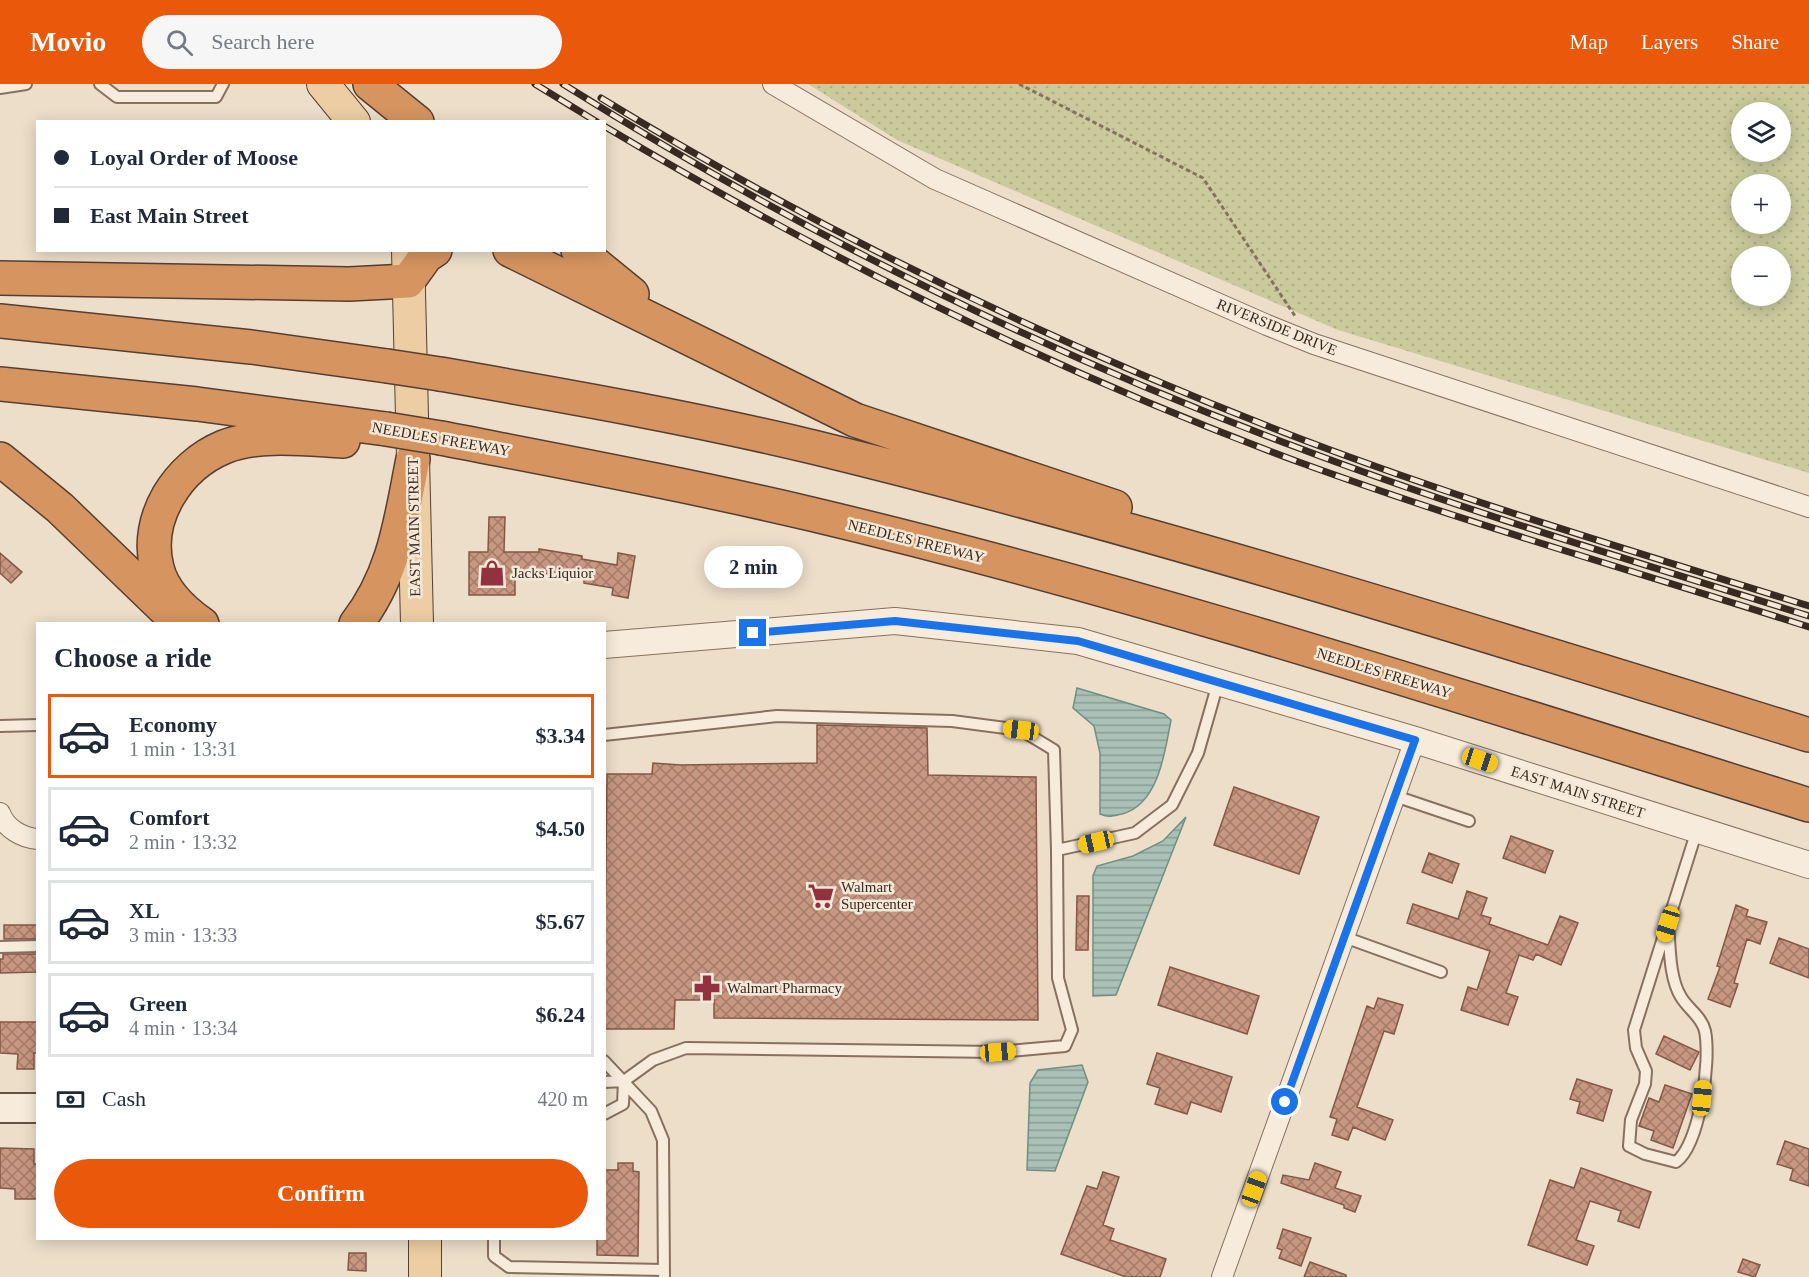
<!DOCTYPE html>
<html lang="en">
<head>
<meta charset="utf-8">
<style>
	:root { --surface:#fff; --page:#f6f6f7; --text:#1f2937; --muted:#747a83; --line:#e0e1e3; --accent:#ea580c }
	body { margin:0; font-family:Georgia,serif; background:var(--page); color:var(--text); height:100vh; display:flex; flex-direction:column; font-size:22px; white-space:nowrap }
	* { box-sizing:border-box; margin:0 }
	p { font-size:20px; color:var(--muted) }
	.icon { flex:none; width:33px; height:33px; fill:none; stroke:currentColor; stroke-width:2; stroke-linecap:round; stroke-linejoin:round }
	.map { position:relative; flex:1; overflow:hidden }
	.sheet { position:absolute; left:36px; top:538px; width:570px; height:618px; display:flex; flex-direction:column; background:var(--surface); border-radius:0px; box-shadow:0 3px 15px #0003 }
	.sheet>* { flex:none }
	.banner { position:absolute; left:36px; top:36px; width:570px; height:132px; border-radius:0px; box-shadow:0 3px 15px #0003; display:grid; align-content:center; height:132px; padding:0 18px; background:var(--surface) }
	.tools { position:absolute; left:1731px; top:18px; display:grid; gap:12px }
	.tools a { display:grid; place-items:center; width:60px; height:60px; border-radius:50%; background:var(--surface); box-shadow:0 3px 15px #0003; font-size:30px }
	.end { position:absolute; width:27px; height:27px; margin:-14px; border:8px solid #1a73e8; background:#fff; box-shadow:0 0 0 3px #fff }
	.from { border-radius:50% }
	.bubble { position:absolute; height:42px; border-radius:21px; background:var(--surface); box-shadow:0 3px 15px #0003; font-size:20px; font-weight:700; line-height:42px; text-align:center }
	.car { position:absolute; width:18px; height:36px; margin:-18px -9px; border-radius:8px; box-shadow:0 0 4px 2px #0007; background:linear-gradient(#f5c518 24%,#345 0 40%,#f5c518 0 76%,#345 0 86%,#f5c518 0) }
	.banner b { display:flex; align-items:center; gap:21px; height:57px; font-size:22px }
	.banner b+b { border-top:2px solid var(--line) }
	.banner i { width:15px; height:15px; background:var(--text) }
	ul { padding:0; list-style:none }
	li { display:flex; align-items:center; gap:18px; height:84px; margin:0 12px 9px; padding:0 6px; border:3px solid var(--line); border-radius:0px }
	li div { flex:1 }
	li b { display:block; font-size:22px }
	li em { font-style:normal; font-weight:700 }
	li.active { border-color:var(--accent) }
	li>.icon { width:54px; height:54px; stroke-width:1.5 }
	h2 { padding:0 18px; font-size:27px; line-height:72px }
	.pay { display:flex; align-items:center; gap:15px; height:66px; padding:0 18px; font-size:22px }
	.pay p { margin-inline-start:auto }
	.button { display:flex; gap:12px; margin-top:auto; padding:12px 18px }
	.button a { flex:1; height:69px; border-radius:36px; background:var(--accent); color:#fff; font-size:24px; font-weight:700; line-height:69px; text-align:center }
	header { display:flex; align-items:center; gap:36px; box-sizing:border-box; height:84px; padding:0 30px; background:var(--accent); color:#fff }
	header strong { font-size:28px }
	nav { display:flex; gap:33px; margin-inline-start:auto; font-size:21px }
	.search { width:420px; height:54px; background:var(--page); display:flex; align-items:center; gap:15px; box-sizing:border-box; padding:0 21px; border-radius:33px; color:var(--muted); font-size:22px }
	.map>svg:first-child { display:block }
	.grass { fill:url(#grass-dots); fill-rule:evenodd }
	.water { fill:url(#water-rules); stroke:#708f84; stroke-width:1.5 }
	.building { fill:url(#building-cross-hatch); stroke:#855846; stroke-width:1.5 }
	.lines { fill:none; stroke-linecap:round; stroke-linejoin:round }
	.service-casing { stroke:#87705f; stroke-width:14 }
	.minor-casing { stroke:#87705f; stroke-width:22 }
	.tertiary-casing { stroke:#87705f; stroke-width:28 }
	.secondary-casing { stroke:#695142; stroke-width:32 }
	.primary-casing { stroke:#563f32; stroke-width:34 }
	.motorway-casing { stroke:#563f32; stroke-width:36 }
	.path { stroke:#87705f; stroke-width:3; stroke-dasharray:4.5 3; stroke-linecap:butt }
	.service { stroke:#f7ecdc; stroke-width:10 }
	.minor { stroke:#f7ecdc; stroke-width:20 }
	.tertiary { stroke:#f7ecdc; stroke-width:26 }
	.secondary { stroke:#f7ecdc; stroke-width:28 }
	.primary { stroke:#eccda4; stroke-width:32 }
	.motorway { stroke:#d59460; stroke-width:33 }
	.rail-casing { stroke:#392a21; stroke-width:7 }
	.rail { stroke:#f4e9d8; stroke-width:4.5; stroke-dasharray:14; stroke-linecap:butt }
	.motorway-bridge-casing { stroke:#563f32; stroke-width:36; stroke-linecap:butt }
	.motorway-bridge { stroke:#d59460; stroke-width:33 }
	.route { stroke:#1a73e8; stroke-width:8 }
	.labels { text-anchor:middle; stroke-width:5; stroke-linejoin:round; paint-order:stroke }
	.street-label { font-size:15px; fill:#392a21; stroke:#f4e9d8 }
	.poi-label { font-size:15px; fill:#392a21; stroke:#f4e9d8; text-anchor:start }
</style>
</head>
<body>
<header>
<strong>Movio</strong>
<div class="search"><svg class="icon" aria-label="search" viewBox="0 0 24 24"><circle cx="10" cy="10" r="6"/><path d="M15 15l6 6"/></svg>Search here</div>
<nav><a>Map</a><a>Layers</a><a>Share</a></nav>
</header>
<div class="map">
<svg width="1809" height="1193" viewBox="0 0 1809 1193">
	<defs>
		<pattern id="grass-dots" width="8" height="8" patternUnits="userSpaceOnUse" patternTransform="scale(1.5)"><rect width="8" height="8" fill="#caca9d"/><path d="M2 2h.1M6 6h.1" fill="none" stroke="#aeae87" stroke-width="1.8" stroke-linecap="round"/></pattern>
		<pattern id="water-rules" width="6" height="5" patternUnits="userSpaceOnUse" patternTransform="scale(1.5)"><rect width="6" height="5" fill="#a9c1b7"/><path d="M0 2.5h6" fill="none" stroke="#8b9d94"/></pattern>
		<pattern id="building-cross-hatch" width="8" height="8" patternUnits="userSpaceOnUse" patternTransform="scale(1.5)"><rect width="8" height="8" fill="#c89781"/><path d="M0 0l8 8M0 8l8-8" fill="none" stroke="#a37b69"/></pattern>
	</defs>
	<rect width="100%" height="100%" fill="#ecdec9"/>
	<path class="grass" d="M808,0H1809V389L1338,246L897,56ZM1742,28H1780V68H1742ZM1742,100H1780V140H1742ZM1742,172H1780V212H1742Z"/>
	<path class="water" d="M1077,604L1164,630L1171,636C1165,667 1159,720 1122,730C1113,732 1109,734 1100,730V669L1094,642L1073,624Z
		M1186,733L1116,911L1093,912V792L1097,782L1133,772L1163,757Z
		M1082,981L1088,998L1055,1087L1027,1086L1030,999L1038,986Z"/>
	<path class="building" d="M489,433H505L504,468H539V465L582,472V475L617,481L618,469L635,472L628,514L612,511L613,504L584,499V495L515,485V511H469V468H488Z
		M0,469L22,488L11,499L0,489Z
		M817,641L927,644L928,691L1036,693L1038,936L714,934V916H675L674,945H604L607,690H652L653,679L681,681L817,679Z
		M1234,703L1319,733L1299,790L1214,761Z
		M1511,752L1553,767L1545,789L1503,774Z
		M1429,769L1459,780L1452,799L1422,788Z
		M1467,807L1487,814L1481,831L1491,834L1489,840L1548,861L1560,832L1578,839L1561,881L1536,870L1533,876L1519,871L1506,909L1518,913L1508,941L1461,926L1468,903L1477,906L1490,867L1407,839L1413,820L1458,835Z
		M1077,812H1089L1088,866H1076Z
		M1736,821L1748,826L1746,832L1767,838L1760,860L1747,855L1734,899L1738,900L1730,923L1708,915L1720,883L1717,882Z
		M4,841H38V855H4Z
		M1779,854L1809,865V894L1770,879Z
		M3,870H38V888L0,889V875H3Z
		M1170,883L1259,912L1247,950L1158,921Z
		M1378,914L1403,921L1394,950L1384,947L1357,1023L1393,1036L1385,1056L1353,1043L1348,1056L1332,1051L1337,1035L1330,1033L1367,922L1374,925Z
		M0,938H38V969H34V985H17L18,970L0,969Z
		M1664,952L1699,968L1690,986L1656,970Z
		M1157,969L1232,993L1221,1028L1191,1018L1187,1030L1155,1020L1160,1004L1147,1000Z
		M1577,995L1612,1006L1603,1037L1577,1029L1580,1018L1570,1015Z
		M1665,1001L1692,1010L1673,1064L1651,1056L1654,1047L1639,1042L1649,1014L1659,1018Z
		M1785,1057L1809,1065V1102L1790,1096L1793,1085L1777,1080Z
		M0,1064L34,1065V1080H38V1115H15V1105L0,1104Z
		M618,1079H633V1087L639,1088L638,1172L597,1171V1155H604V1086H618Z
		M1315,1079L1341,1088L1335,1104L1361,1112L1355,1128L1344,1124V1121L1281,1099L1283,1091L1309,1096Z
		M1581,1084L1651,1108L1639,1144L1618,1137L1621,1127L1590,1117L1576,1156L1594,1162L1587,1181L1528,1161L1550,1096L1574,1104Z
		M1103,1088L1119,1093L1103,1141L1114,1145L1110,1156L1166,1175L1160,1193H1126L1061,1170L1087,1102L1097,1105Z
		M1283,1145L1311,1154L1301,1182L1279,1174L1282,1166L1277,1164Z
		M349,1169H366V1187L348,1186Z
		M1743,1175L1760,1181L1755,1193L1738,1188Z
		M1310,1178L1346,1191V1193H1304Z"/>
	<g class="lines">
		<g class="service-casing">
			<path id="service" d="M100,0L117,13H216L223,0
				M0,4L26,0
				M0,642L38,641
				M604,651L777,632L952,637L1021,646L1054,666L1057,766
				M1395,712L1469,737
				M1668,840C1670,862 1669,894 1681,913C1688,925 1702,933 1705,947C1711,977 1700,1060 1676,1078L1645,1070L1629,1062L1631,1036L1645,1000L1646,987L1636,964L1634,946L1697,746
				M1344,853L1441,888
				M0,863L38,862
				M604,977L651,1027L663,1056L664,1193
				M604,998L624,997L653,976L686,964L998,968L1065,962L1072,946L1058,894L1057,766L1135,749L1172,721L1198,669L1218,599
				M604,1030L623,1020L624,997
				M494,1155V1172L509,1183L664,1186"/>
		</g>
		<g class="minor-casing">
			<path id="minor" d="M773,0L935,95L1267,241L1314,260L1809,423
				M0,729C5,744 22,754 38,755
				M1222,1193L1415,656"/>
		</g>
		<g class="tertiary-casing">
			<path id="tertiary" d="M604,561L895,537L1078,557L1415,656L1809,781"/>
		</g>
		<g class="secondary-casing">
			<path id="secondary" d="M0,1024H38"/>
		</g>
		<g class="primary-casing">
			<path id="primary" d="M323,0L354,38
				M408,166L417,540
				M425,1193V1155"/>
		</g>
		<g class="motorway-casing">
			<path id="motorway" d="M370,0L417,38
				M510,166L855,336L1115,423
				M578,166L632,210
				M0,194L349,200L408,197L426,172L435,166
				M0,237L251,263L387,282
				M440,290C566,312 693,334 817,364C1152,446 1480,549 1809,651
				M0,300L197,320L386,345
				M441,354C564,378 688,401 811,430C1148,510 1478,618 1809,721
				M0,375L60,424L173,533
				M202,540C182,526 163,508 157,484C144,434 178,382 224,363C260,349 305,355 343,357
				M356,540C395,490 401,435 413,375"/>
		</g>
		<path class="path" d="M1019,0L1203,94L1295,232"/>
		<use href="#service" class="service"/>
		<use href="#minor" class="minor"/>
		<use href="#tertiary" class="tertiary"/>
		<use href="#secondary" class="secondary"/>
		<use href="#primary" class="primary"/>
		<use href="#motorway" class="motorway"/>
		<g class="rail-casing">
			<path id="rail" d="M535,0L597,38
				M563,0C794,145 1040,267 1296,363C1464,427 1637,478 1809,532
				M601,14C822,149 1059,262 1301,355C1467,418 1639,469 1809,522
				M604,42C824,173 1056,288 1296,377C1465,439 1638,488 1809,543"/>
		</g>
		<use href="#rail" class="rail"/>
		<g class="motorway-bridge-casing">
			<path id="motorway-bridge" d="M387,282L440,290
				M386,345L441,354"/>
		</g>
		<use href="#motorway-bridge" class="motorway-bridge"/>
	</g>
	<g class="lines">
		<path class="route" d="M753,549L895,537L1078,557L1415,656L1285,1018"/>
	</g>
	<defs>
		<g id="shop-bare" transform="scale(2.07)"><path d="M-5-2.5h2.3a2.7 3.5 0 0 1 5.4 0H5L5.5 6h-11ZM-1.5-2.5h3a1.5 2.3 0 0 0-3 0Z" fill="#93323e" stroke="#f4e9d8" stroke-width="2.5" paint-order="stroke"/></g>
		<g id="supermarket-bare" transform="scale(2.07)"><path d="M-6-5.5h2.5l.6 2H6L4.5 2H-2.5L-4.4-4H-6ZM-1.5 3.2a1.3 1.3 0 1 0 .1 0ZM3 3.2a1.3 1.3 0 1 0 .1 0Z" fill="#93323e" stroke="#f4e9d8" stroke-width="2.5" paint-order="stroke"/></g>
		<g id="pharmacy-bare" transform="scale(2.07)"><path d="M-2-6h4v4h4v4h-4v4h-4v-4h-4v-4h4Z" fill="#93323e" stroke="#f4e9d8" stroke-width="2.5" paint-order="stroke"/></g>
	</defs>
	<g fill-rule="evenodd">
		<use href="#shop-bare" x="492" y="489"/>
		<use href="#supermarket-bare" x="821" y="812"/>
		<use href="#pharmacy-bare" x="707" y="904"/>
	</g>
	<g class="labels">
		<g class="street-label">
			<text transform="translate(1277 243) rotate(22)" y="5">RIVERSIDE DRIVE</text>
			<text transform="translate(441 355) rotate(10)" y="5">NEEDLES FREEWAY</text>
			<text transform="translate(414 443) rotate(-91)" y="5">EAST MAIN STREET</text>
			<text transform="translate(916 457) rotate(14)" y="5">NEEDLES FREEWAY</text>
			<text transform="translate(1384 589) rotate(17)" y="5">NEEDLES FREEWAY</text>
			<text transform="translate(1578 708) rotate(18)" y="5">EAST MAIN STREET</text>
		</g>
		<g class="poi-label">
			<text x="512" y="494">Jacks Liquior</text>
			<text x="841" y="808">Walmart<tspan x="841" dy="17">Supercenter</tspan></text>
			<text x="727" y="909">Walmart Pharmacy</text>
		</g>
	</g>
</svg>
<div class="tools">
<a><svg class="icon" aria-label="layers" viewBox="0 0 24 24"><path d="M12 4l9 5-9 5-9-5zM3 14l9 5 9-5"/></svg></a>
<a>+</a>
<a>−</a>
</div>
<i class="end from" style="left:1285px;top:1018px"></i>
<i class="end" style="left:753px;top:549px"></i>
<div class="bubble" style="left:704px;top:462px;width:99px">2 min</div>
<i class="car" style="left:1021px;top:646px;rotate:277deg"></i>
<i class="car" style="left:1480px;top:676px;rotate:108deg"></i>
<i class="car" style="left:1096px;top:758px;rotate:257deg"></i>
<i class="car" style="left:1668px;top:840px;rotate:197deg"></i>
<i class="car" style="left:998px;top:968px;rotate:85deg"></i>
<i class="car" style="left:1702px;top:1014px;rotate:6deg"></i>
<i class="car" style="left:1254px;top:1105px;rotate:20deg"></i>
<div class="banner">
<b><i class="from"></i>Loyal Order of Moose</b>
<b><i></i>East Main Street</b>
</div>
<section class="sheet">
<h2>Choose a ride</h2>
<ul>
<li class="active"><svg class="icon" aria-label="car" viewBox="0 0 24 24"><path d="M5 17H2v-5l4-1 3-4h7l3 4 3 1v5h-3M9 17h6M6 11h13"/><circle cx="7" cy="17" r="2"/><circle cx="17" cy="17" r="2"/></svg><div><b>Economy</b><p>1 min · 13:31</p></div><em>$3.34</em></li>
<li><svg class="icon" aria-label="car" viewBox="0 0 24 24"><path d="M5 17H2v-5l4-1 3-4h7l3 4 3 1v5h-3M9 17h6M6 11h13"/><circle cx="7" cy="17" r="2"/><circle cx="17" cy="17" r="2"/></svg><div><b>Comfort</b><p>2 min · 13:32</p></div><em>$4.50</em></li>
<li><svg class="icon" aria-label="car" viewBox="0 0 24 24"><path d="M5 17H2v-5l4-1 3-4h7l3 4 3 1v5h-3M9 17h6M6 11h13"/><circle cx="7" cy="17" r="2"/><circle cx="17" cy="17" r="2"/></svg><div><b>XL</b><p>3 min · 13:33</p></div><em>$5.67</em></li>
<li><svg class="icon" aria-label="car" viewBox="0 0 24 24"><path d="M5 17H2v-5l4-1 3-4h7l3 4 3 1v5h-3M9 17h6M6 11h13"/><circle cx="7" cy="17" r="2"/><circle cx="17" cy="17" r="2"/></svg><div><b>Green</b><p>4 min · 13:34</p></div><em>$6.24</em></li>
</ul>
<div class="pay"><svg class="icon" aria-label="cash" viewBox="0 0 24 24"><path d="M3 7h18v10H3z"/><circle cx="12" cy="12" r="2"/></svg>Cash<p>420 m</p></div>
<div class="button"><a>Confirm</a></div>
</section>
</div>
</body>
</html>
